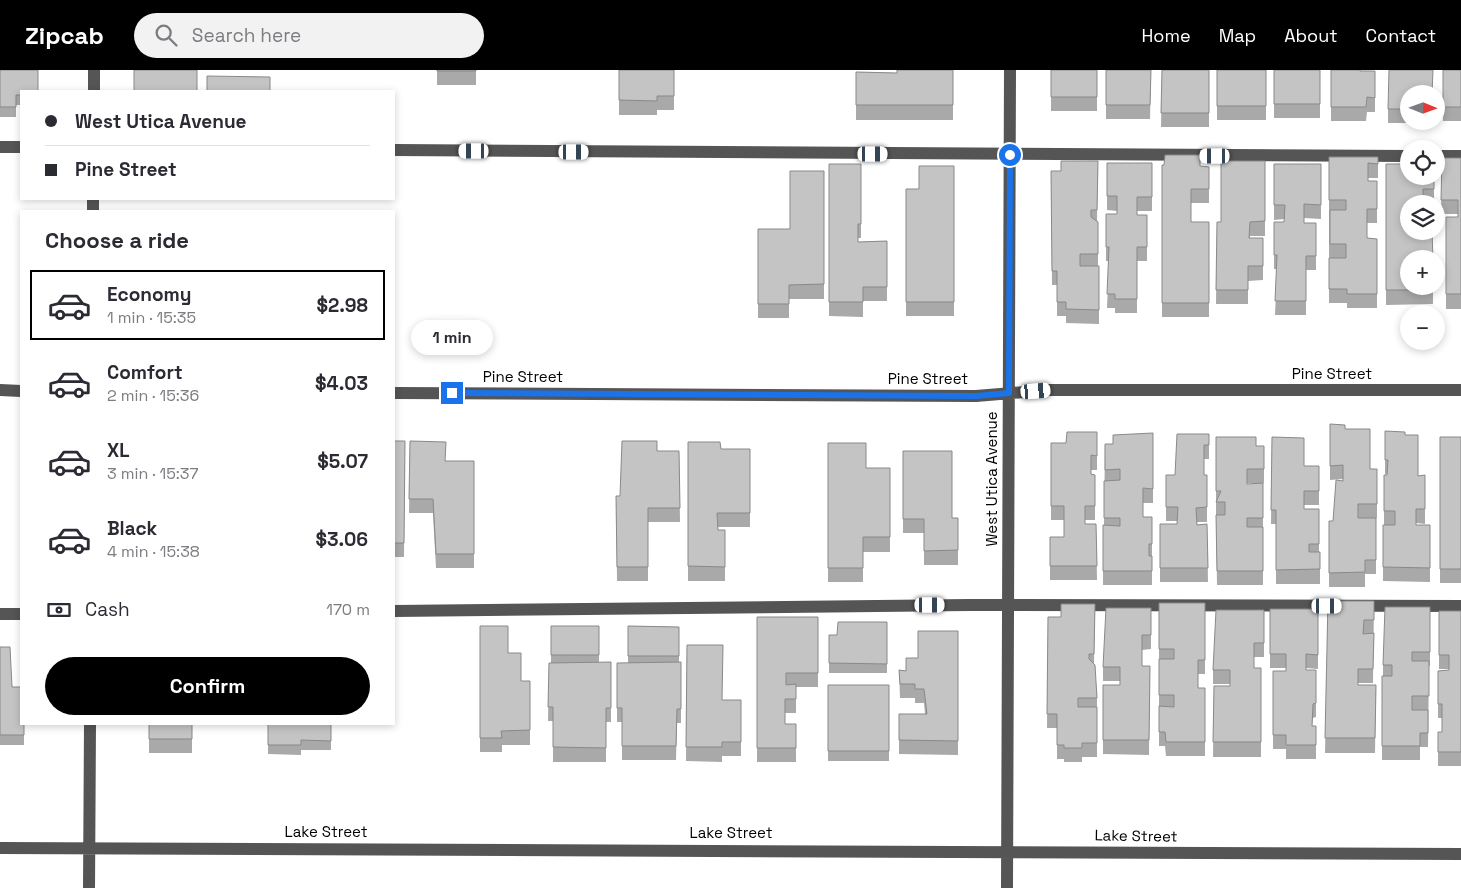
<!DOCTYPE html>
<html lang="en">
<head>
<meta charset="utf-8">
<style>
	:root { --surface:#fff; --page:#f2f2f3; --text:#2b2b33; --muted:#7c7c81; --line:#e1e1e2; --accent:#000 }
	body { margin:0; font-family:"Space Grotesk",sans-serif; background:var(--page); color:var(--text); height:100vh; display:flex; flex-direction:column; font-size:19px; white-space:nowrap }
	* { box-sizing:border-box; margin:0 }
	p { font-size:16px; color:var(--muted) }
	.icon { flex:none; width:28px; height:28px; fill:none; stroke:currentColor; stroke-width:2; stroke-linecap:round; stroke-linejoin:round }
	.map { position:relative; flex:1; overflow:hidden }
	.panel { position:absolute; left:20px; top:140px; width:375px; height:515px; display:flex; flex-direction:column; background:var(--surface); border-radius:0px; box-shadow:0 2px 8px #0003 }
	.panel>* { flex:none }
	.top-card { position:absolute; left:20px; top:20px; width:375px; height:110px; border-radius:0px; box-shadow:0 2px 8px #0003; display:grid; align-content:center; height:110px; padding:0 25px; background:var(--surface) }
	.needle { width:32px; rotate:91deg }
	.buttons { position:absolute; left:1400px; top:15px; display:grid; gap:10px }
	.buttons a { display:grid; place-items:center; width:45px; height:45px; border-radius:50%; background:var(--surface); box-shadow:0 2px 8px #0003; font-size:25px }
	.end { position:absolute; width:22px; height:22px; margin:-11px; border:6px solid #1a73e8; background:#fff; box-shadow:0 0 0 2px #fff }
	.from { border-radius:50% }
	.bubble { position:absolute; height:35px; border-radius:18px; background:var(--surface); box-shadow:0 2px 8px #0003; font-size:16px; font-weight:700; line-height:35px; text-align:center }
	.car { position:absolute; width:15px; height:30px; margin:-15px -8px; border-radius:6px; box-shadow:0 0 4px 1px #0007; background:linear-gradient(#fff 24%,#345 0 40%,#fff 0 76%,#345 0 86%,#fff 0) }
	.top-card b { display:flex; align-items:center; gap:18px; height:48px; font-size:19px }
	.top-card b+b { border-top:1px solid var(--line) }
	.top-card i { width:12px; height:12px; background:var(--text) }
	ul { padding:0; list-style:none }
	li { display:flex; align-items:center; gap:15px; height:70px; margin:0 10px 8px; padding:0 15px; border:2px solid transparent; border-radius:0px }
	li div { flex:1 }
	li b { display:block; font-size:19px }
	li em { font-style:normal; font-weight:700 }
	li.on { border-color:var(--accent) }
	li>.icon { width:45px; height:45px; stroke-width:1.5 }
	h2 { padding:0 25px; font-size:22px; line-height:60px }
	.pay { display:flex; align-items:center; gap:12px; height:55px; padding:0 25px; font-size:19px }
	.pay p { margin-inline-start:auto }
	.cta { display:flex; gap:10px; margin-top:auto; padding:10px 25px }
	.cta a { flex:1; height:58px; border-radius:30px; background:var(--accent); color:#fff; font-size:20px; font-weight:700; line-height:58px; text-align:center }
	header { display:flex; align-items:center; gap:30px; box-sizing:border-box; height:70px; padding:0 25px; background:var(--accent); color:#fff }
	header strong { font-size:24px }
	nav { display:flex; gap:28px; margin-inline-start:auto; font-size:18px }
	.search { width:350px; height:45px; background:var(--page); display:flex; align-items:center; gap:12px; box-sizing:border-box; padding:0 18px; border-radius:28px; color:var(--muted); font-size:19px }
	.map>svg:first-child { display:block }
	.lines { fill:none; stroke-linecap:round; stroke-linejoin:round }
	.minor { stroke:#555; stroke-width:12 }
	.wall { fill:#a9a9a9 }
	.building { fill:#c4c4c4; stroke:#898989 }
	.route { stroke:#1a73e8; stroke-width:6 }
	.labels { text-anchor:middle; stroke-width:4.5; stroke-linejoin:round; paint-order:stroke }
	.street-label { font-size:15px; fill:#000; stroke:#fff }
</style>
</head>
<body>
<header>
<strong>Zipcab</strong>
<div class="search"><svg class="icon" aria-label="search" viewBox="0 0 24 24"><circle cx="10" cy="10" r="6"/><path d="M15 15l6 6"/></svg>Search here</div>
<nav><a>Home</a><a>Map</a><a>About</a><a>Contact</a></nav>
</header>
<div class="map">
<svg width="1461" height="818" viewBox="0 0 1461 818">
	<rect width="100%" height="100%" fill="#fff"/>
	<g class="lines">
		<path class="minor" d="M94,21V0
			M0,77H21
			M394,80L1409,86
			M1436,86H1461
			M93,141V129
			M0,320L21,321
			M394,323L976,326L1049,320H1461
			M394,541L969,535L1461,536
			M0,544H21
			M0,778L1461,784
			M89,818L90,654
			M1007,818L1010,0"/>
	</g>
	<path class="wall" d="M0,0L21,21V35H16V47H0Z
		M437,0H476V15H437Z
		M619,0H674V40H657V45H619Z
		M953,0V50H856V2L897,3Z
		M1051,0H1097V41H1051Z
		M1151,0L1150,49H1106V1Z
		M1162,0H1209V57H1161Z
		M1217,0H1266V50H1217Z
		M1274,0H1320V48H1274Z
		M1331,0L1375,1V42H1367L1366,51H1331Z
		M1443,0H1461V51H1443Z
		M1409,24V51H1432V53H1388V39Z
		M1329,87H1378V108H1368V111H1377V153H1367V168L1377,169V238H1347V233H1329Z
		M1442,88H1461V239H1446V147H1458V144H1441Z
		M1098,91L1097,151L1098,152V196H1099V254L1066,253V246H1057V215H1052L1051,101H1061Z
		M1265,91V166H1250V168H1263V210L1248,211V234H1216L1217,152H1221Z
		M1107,93H1152V141H1137V145L1147,177V191H1137V243H1115V238H1107L1109,191H1106V144H1117V141L1107,140Z
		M829,94H861V168H858V172L887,171V231H863V247L829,246Z
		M1274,94H1321V149L1304,148V153H1316V200H1306V245H1275L1277,199H1274V152H1284L1285,149L1274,150Z
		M1386,94L1434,106V133L1409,134L1433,216V234L1386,235Z
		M1162,95L1209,97V133H1191V152H1209V247H1162Z
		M954,96V246H906V119H919Z
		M824,101V229H789V248H758V159H790Z
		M1330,354L1345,359L1370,399H1377V448H1358H1376V504H1365V517H1329V451H1333L1343,409L1330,410Z
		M1385,361L1405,365L1418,406L1425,405V454L1416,453V455H1430V512L1383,511V455H1384V405H1387V404H1385Z
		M1097,362V400H1091V404L1095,405V450H1085V454H1096L1097,510H1050V467H1064V450H1051V373H1066Z
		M1153,363V433H1143V447H1152V515H1103V455H1104L1105,374H1113Z
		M1209,364V389H1204V405H1207V452H1197V455L1207,454L1208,512H1160V454H1177L1178,451H1166V405H1175Z
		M1216,367L1256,376H1264V413H1247V414L1263,413V515H1217L1216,446Z
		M1272,367L1304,396H1319V435H1304V439H1319V482H1320V514H1276V454H1271Z
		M1440,367H1461V513H1440Z
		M394,371H405L404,487H394Z
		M410,371L446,391H474V498H436L433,443H409Z
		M688,372L721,379H750V457H718V460H725V511H688Z
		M828,373L866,398H890V482H863V512H828Z
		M657,381H679L680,452H648V511H617L616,426H620Z
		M903,381L952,448H958V495H924V463H903Z
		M1328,531H1374L1373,613H1358V615H1376L1375,683H1325Z
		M1159,533H1205V604H1198V618H1205V686H1166L1165,676H1159Z
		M1095,534L1094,594L1097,628V687H1082V692H1064V689H1057V658H1047L1048,547H1061Z
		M1430,537V596H1429L1428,677H1420V690H1382V606H1383V595Z
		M1151,538V579L1142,580V596H1150L1149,685L1103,684V615H1120V611H1103V597Z
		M1270,539H1318V599L1306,598V600H1316V647L1313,648L1312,656H1316V689H1286V679H1273V601H1286V598H1270Z
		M1264,540V587H1254V598H1261V687H1213L1214,616H1230V614H1213V600Z
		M1439,541H1461V696H1438V662H1442V648H1438V601L1449,600V599H1439Z
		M757,547H818V617H796V643H785V654H796V692H757Z
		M887,552V603H829V565H837Z
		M480,556L508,583L521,611H530V675H502V682H480Z
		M551,556H599V593L611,592V652H606V692H553V651H548L549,593H551Z
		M628,556L679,557V592H681V653H677L676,690H622V652H617V593H628Z
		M958,561V685L899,684V644H925L924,633H915V628H900L899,600L906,601L918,588Z
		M687,575L722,630H741V686H722V692L686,691Z
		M0,577L12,617L24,654V675H0Z
		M828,615H889V691H828Z
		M149,654H192V683H149Z
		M268,654H331V680H301V685L268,684Z"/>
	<path class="building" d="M0,0H38V21H21V25H16V37H0Z
		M134,0H197V21H134Z
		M437,0H476V1H437Z
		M619,0H674V26H657V31L619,30Z
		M897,0H953V35H856V2L897,3Z
		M1051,0H1097V27H1051Z
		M1106,0H1151L1150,35H1106Z
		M1162,0H1209V43H1161Z
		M1217,0H1266V36H1217Z
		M1274,0H1320V34H1274Z
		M1331,0H1360V1H1375V28L1367,27L1366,37H1331Z
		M1389,0H1433L1432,24H1409V39H1388Z
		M1443,0H1461V37H1443Z
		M207,6L270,7V21H207Z
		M1165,85H1200V96L1209,97V119H1191V152H1209V233H1162V95H1164Z
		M1329,87H1378V94L1368,93V111H1377V139H1367V168L1377,169V224H1347V219H1329V188H1346V174H1330V140H1346V130H1329Z
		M1442,88H1461V224H1446V147H1458V130H1441Z
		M1061,91H1098L1097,140H1091V147L1098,152V184H1080V196H1099V240L1066,239V232H1057V201H1052L1051,101H1061Z
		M1221,91H1265V151L1250,152L1249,168H1263V196H1248V220H1216L1217,152H1221Z
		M1107,93H1152V127H1137V145H1147V177H1137V229H1115V224H1107L1109,177H1106V144H1117V126H1107Z
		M829,94H861V154H858V172L887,171V217H863V232H829Z
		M1274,94H1321V135L1304,134V153H1316V186H1306V231H1275L1277,185H1274V152H1284L1285,135H1274Z
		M1386,94H1409V106H1434V119H1423V134H1409V161H1432L1433,189H1409V216H1433V220H1386Z
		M919,96H954V232H906V119H919Z
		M790,101H824V214L789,215V234H758V159H790Z
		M1330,354L1345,355V359H1370V399H1377V434H1358V448H1376V490H1365V502L1329,503V451H1333L1336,410L1343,411V395L1330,396Z
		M1385,361L1405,362V365H1418V406L1425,405V439H1416V455H1430V498L1383,497V455H1395V441H1384V405H1387L1388,390H1385Z
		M1067,362H1097V386L1091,385V404L1095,405V436H1085V454H1096L1097,496H1050V467H1064V436H1051V373H1066Z
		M1153,363V419L1143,418V447H1152V474H1149V486H1152V501H1103V455L1120,456V448H1104V411L1120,410V399L1105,400V374H1113V365Z
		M1177,364H1209V375H1204V405H1207V437L1196,438L1197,455L1207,454L1208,498H1160V454H1177L1178,437H1166V405H1175Z
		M1216,367H1256V376H1264V399H1247V414L1263,413V448H1247V457H1263V501H1217L1216,445H1225V432H1216L1221,421H1216Z
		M1272,367L1304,368V396H1319V421H1304V439H1319V474H1309V482H1320V499L1276,500V440H1271Z
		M1440,367H1461V499H1440Z
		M394,371H405L404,473H394Z
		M410,371L446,372L445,391H474V484H436L433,429H409Z
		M622,371H657V381H679L680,438H648V497H617L616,426H620Z
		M688,372H720L721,379H750V443H717L718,460H725V497L688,496Z
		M828,373H866V398H890V467H863V498H828Z
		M903,381H952V448H958V480L924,481V449H903Z
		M1328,531H1374V550H1364L1363,564L1374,563L1373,599H1358V615H1376L1375,668H1325Z
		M1159,533H1205V590H1198V618H1205V672H1166L1165,662H1159V636L1174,637V625H1159V589H1174V579H1159Z
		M1061,534H1095L1094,584H1089V589L1095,595L1097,628H1078V637H1097V673H1082V678H1064V675H1057V644H1047L1048,547H1061Z
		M1385,537H1430V582H1412V591H1429V626H1412V640H1428V663H1420V676H1382V606H1392V595H1383Z
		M1106,538H1151V565H1142V596H1150L1149,670H1103V615H1120V597H1103Z
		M1270,539H1318V585L1306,584V600H1316V633L1313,634L1312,656H1316V675H1286V665H1273V601H1286V584H1270Z
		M1216,540H1264V573H1254V598H1261V672H1213L1214,616H1230V600H1213Z
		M1439,541H1461V682H1438V662H1442V634H1438V601L1449,600V585H1439Z
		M757,547H818V603H786V615L796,614V629H785V654H796V678H757Z
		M838,552H887V594L829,593V565H837Z
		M480,556H508V583H521V611H530V660L501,661L502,668H480Z
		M551,556H599V585H551Z
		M628,556L679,557V586H628Z
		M918,561H958V671L899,670V644H927L924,619H915V614H900L899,600L906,601V588H918Z
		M687,575H723L722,630H741V672H722V677H686Z
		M0,577H10L12,617H21V654H24V665H0Z
		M611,592V638H606V678L553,677V637H548L549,593Z
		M681,592V639H677L676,676H622V638H617V593Z
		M828,615H889V681H828Z
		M149,654H192V669H149Z
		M268,654H331V671L301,670V675H268Z"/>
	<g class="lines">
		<path class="route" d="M452,323L976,326L1009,323L1010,85"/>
	</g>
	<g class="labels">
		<g class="street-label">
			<text x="1332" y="309">Pine Street</text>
			<text x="523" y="312">Pine Street</text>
			<text x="928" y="314">Pine Street</text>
			<text transform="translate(992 409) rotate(-90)" y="5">West Utica Avenue</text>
			<text x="326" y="767">Lake Street</text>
			<text x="731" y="768">Lake Street</text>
			<text transform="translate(1136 766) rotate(1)" y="5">Lake Street</text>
		</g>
	</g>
</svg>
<div class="buttons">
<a><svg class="needle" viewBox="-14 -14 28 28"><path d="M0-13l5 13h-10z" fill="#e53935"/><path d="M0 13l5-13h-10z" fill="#7c7c81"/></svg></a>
<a><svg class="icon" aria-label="locate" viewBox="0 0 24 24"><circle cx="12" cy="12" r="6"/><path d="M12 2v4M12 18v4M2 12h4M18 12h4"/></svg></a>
<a><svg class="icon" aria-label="layers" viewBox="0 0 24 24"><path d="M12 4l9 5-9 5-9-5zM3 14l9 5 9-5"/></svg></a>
<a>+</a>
<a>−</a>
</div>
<i class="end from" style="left:1010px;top:85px"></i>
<i class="end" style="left:452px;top:323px"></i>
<div class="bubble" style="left:411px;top:250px;width:82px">1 min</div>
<i class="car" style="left:474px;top:81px;rotate:270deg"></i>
<i class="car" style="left:574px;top:82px;rotate:90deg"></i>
<i class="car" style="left:873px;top:84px;rotate:90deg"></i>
<i class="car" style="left:1215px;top:86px;rotate:270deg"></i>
<i class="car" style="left:1036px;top:321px;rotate:85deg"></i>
<i class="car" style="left:930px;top:535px;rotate:90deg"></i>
<i class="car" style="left:1327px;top:536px;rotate:90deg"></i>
<div class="top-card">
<b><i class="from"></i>West Utica Avenue</b>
<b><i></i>Pine Street</b>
</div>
<section class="panel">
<h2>Choose a ride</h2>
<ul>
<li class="on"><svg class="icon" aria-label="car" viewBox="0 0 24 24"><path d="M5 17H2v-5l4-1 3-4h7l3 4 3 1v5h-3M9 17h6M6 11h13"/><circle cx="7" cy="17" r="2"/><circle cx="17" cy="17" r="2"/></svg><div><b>Economy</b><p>1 min · 15:35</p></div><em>$2.98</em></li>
<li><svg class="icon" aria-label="car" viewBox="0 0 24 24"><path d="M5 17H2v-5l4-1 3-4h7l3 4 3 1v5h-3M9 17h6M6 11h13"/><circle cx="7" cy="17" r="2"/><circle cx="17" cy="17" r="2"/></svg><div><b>Comfort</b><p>2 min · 15:36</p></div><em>$4.03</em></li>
<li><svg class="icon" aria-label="car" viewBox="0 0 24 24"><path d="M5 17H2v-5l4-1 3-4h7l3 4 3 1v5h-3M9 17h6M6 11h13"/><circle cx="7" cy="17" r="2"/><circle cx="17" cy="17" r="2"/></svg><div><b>XL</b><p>3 min · 15:37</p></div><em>$5.07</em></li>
<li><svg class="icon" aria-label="car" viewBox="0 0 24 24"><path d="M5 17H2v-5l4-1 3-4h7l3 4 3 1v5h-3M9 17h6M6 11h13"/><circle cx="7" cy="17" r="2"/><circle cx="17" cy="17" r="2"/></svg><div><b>Black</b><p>4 min · 15:38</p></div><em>$3.06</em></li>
</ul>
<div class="pay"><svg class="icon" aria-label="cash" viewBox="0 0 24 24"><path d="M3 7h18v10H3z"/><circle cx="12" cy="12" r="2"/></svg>Cash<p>170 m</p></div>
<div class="cta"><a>Confirm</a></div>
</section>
</div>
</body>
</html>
